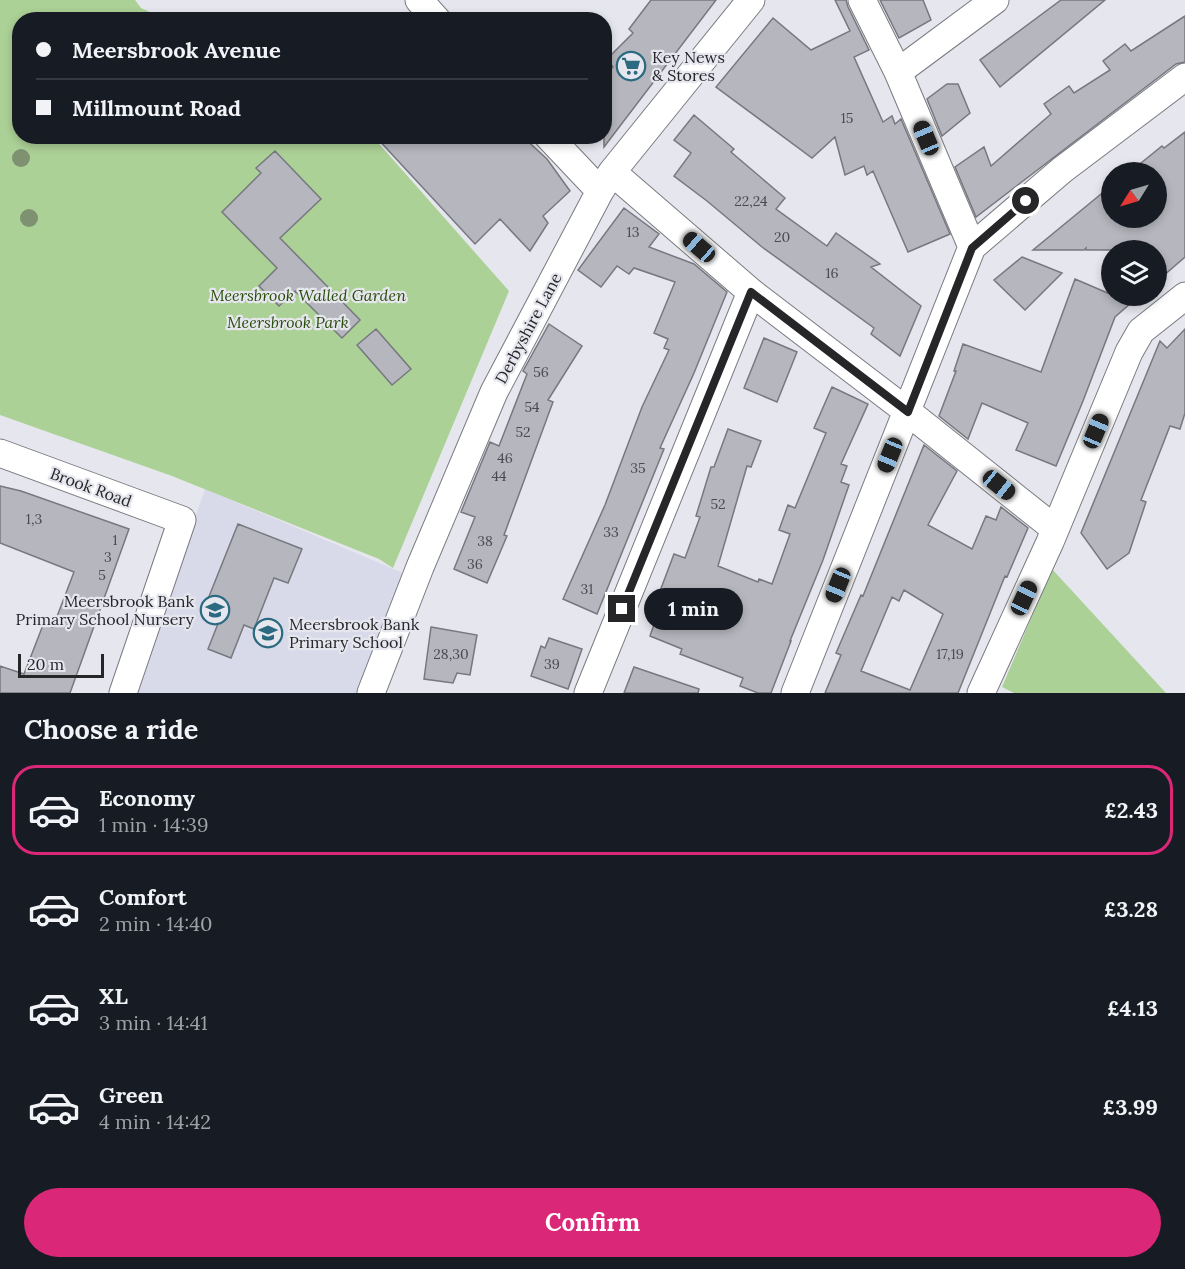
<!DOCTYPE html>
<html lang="en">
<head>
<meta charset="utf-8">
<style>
	:root { --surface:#171b24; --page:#242831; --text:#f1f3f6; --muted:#9ea1a6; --line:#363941; --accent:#db2777 }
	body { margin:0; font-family:Lora,serif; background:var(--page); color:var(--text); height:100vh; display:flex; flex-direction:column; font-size:22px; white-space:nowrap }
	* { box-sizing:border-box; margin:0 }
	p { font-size:20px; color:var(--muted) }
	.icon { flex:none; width:33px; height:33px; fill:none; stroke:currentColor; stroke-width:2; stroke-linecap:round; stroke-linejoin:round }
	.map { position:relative; height:693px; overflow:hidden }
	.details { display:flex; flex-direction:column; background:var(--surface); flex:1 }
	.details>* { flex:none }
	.guide { position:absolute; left:12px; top:12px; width:600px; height:132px; border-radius:24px; box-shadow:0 3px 9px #0003; display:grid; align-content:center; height:132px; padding:0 24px; background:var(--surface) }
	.needle { width:39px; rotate:233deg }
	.controls { position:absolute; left:1101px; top:162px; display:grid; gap:12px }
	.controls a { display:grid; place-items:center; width:66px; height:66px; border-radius:50%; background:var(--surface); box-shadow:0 3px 9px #0003; font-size:30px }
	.scale { position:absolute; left:18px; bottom:15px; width:86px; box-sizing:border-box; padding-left:6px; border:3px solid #262629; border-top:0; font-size:16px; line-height:21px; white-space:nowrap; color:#262629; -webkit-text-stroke:4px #e6e7ee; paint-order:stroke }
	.end { position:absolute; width:27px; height:27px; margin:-14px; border:8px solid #262629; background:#fff; box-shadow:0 0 0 3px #fff }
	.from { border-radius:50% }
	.bubble { position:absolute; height:42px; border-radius:21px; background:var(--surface); box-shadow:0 3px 9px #0003; font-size:20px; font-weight:700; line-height:42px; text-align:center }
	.car { position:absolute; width:18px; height:36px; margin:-18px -9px; border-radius:8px; box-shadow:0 0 4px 2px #0007; background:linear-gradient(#222 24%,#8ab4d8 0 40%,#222 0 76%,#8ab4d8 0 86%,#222 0) }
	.guide b { display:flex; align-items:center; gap:21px; height:57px; font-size:22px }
	.guide b+b { border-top:2px solid var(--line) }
	.guide i { width:15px; height:15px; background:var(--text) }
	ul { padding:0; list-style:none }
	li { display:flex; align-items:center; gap:18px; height:90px; margin:0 12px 9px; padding:0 12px; border:3px solid transparent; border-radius:24px }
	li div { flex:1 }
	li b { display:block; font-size:22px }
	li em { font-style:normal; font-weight:700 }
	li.on { border-color:var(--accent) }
	li>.icon { width:54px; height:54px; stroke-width:1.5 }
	h2 { padding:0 24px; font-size:27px; line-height:72px }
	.primary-button { display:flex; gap:12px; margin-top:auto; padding:12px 24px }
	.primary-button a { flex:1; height:69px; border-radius:36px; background:var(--accent); color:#fff; font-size:24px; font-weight:700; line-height:69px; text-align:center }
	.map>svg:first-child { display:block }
	.built { fill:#d8dae9 }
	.green { fill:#acd196 }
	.building { fill:#b6b7be; stroke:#77787f; stroke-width:1.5; fill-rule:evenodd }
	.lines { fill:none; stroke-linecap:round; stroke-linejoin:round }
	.minor-casing { stroke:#7a7b81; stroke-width:29 }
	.minor { stroke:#fff; stroke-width:27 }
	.tree { fill:#7e9271 }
	.route { stroke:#262629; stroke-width:8 }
	.labels { text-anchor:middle; stroke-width:4.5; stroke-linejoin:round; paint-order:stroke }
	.number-label { font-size:14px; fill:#4a4a4e }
	.poi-label { font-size:16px; fill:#262629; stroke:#e6e7ee; text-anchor:start }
	.park-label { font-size:16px; font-style:italic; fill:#284c0a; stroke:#e6e7ee }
	.street-label { font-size:16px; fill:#262629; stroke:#e6e7ee }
</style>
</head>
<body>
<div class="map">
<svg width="1185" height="693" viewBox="0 0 1185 693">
	<rect width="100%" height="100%" fill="#e6e7ee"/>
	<path class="built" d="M205,489L403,573L360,693H135Z"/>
	<path class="green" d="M0,0H135L141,8L165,19L20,20V136L373,137L509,291L393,568L379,559L172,476L0,415Z
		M1052,569L1166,693H1014L1002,687Z"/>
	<path class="building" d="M651,0H716L604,147V76L613,67L607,59L633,33L629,29Z
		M835,0H846L848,7L869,50L854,57L883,122L892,116L895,124L901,119L950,234L908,252L873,171L867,175L864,166L845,175L835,137L812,158L716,87L773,18L811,50L850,31Z
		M880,0H923L931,20L899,38Z
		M1061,0H1105L1000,87L980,60Z
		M1185,16V62L1176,64L976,217L955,167L984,147L991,166L1051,114L1044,104L1069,86L1074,93L1110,70L1103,61L1125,44L1131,51Z
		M947,84H958L970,113L942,136L927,99Z
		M694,115L734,149L731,152L785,198L776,209L827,246L836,233L880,264L871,267L921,306L900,356L871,334L874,328L762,247L707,201L674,176L691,153L674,140Z
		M1185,132V257L1156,282V250H1086V248L1084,250H1033L1112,185V218H1156V172H1130L1162,146L1164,148Z
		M375,136H522L547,159L570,191L543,216L548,223L530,251L500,219L475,244Z
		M275,151L321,199L280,238L360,320L342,338L295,291L279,306L259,286L277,268L222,212L261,173L256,168Z
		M624,208L659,234L649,247L694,264L727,292L694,373L660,448L664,449L597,614L563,599L605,505L642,407L669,350L664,348L668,339L654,333L675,282L634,268L629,274L617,266L601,287L578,270Z
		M1022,257L1062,273L1025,310L994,280Z
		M1075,279L1131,303L1115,317L1083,401L1056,466L1016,450L1028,423L982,403L968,439L939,416L956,371H954L963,344L1041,372Z
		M549,324L582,346L548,400L553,402L504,535L507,536L487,583L454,569L475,517L461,512L490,442L499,446L527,374L523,371Z
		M376,329L411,369L392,385L357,345Z
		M1185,329V413L1180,429L1170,426L1141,500L1146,502L1129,553L1107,569L1081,533L1160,341L1167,348Z
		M764,338L797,352L777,402L744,388Z
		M832,387L868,404L841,464L847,466L841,482L849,485L823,560L790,641H791L771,693H758L740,686L743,678L680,654L682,649L650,636L665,593L660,591L674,554L685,558L700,517L696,516L711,467H714L728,429L761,441L751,467L747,466L718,566L758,582L759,579L772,584L790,534L779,530L788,505L795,508L826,433L814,428Z
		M924,445L957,471L928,525L972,549L986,516L996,520L1001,507L1028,528L1007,577L1005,576L958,693H825L841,655L836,653L861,595L863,596ZM904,590L943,614L910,690L861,671L892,597L899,601Z
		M0,486L21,491L129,529L70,693H0V666L24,674L43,625L53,627L74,572L0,543Z
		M238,524L302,549L288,583L274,578L254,629L244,625L231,658L208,649L219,621L202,614Z
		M431,627L477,635L470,675L457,673L453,683L424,679Z
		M549,638L582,649L568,689L531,676L541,646L545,648Z
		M634,667L699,689L698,693H624Z"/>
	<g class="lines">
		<g class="minor-casing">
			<path id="minor" d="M419,0L437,20
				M862,0L898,72L972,247
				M898,72L995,0
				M548,136L600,191
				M612,172L751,292L908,412L1055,529
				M0,453L182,520L123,693
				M371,693L420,567L494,392L600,191L612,172L751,0
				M588,693L751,292
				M795,693L972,247L1062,170L1185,77
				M981,693L1050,542L1129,352L1141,331L1185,296"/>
		</g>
		<use href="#minor" class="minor"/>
	</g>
	<g class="tree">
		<circle cx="21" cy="158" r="9"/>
		<circle cx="29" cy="218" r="9"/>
	</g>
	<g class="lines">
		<path class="route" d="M622,609L751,292L908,412L972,248L1026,201"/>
	</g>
	<defs>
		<g id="supermarket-ring" transform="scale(1.5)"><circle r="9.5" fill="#e6e7ee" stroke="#2b6a80" stroke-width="1.5"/><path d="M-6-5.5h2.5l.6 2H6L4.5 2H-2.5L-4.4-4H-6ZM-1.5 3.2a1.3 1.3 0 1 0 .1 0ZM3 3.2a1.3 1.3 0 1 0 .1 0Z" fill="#2b6a80"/></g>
		<g id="school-ring" transform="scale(1.5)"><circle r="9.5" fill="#e6e7ee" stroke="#2b6a80" stroke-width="1.5"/><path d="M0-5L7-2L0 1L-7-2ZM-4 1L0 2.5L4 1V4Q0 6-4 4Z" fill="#2b6a80"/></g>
	</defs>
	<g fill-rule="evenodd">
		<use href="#supermarket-ring" x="631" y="66"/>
		<use href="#school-ring" x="215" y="610"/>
		<use href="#school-ring" x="268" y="633"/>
	</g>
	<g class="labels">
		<g class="number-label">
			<text x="847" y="123">15</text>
			<text x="751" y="206">22,24</text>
			<text x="633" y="237">13</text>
			<text x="782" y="242">20</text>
			<text x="832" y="278">16</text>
			<text x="541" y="377">56</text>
			<text x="532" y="412">54</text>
			<text x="523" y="437">52</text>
			<text x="505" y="463">46</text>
			<text x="638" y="473">35</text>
			<text x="499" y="481">44</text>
			<text x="718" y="509">52</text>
			<text x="34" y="524">1,3</text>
			<text x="611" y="537">33</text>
			<text x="115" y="545">1</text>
			<text x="485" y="546">38</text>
			<text x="108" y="562">3</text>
			<text x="475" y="569">36</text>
			<text x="102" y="580">5</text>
			<text x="587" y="594">31</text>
			<text x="451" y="659">28,30</text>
			<text x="950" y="659">17,19</text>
			<text x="552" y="669">39</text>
		</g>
		<g class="poi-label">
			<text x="652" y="63">Key News<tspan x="652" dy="18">&amp; Stores</tspan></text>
			<text x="194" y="607" text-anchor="end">Meersbrook Bank<tspan x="194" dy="18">Primary School Nursery</tspan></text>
			<text x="289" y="630">Meersbrook Bank<tspan x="289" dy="18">Primary School</tspan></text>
		</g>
		<g class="park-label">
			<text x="308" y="301">Meersbrook Walled Garden</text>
			<text x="288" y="328">Meersbrook Park</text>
		</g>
		<g class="street-label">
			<text transform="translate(528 328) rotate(-62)" y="6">Derbyshire Lane</text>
			<text transform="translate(91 487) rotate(20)" y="6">Brook Road</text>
		</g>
	</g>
</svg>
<div class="controls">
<a><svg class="needle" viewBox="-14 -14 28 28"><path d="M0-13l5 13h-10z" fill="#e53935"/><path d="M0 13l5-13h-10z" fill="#9ea1a6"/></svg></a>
<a><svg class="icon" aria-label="layers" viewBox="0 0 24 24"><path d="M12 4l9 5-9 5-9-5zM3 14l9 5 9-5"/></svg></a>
</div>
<div class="scale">20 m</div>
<i class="end from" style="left:1026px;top:201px"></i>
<i class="end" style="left:622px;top:609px"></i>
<div class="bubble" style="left:644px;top:588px;width:99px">1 min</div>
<i class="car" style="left:926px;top:138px;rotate:337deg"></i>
<i class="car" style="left:699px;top:247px;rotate:311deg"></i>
<i class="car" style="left:1096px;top:431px;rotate:23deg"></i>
<i class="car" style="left:890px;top:455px;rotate:202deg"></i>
<i class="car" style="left:999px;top:485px;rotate:129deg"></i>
<i class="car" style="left:838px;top:585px;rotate:202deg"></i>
<i class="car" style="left:1024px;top:598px;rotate:25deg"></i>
<div class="guide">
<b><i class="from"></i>Meersbrook Avenue</b>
<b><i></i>Millmount Road</b>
</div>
</div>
<section class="details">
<h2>Choose a ride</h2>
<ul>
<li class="on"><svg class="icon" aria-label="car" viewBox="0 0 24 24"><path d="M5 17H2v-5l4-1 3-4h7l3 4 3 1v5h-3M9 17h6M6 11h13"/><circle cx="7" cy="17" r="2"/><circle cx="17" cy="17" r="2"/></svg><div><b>Economy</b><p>1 min · 14:39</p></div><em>£2.43</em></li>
<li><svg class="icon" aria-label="car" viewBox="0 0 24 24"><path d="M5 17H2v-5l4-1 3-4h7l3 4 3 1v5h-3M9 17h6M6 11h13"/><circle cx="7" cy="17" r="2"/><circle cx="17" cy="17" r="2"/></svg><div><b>Comfort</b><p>2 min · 14:40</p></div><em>£3.28</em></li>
<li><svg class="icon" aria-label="car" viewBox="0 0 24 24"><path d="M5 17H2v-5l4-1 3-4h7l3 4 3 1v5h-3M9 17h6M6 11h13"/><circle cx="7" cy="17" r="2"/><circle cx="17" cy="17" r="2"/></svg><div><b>XL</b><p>3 min · 14:41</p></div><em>£4.13</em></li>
<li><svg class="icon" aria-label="car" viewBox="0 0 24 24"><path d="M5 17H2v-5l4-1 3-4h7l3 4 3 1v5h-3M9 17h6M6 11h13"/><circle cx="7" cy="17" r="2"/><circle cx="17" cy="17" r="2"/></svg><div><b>Green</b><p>4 min · 14:42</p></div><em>£3.99</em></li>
</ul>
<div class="primary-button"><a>Confirm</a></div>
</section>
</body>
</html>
